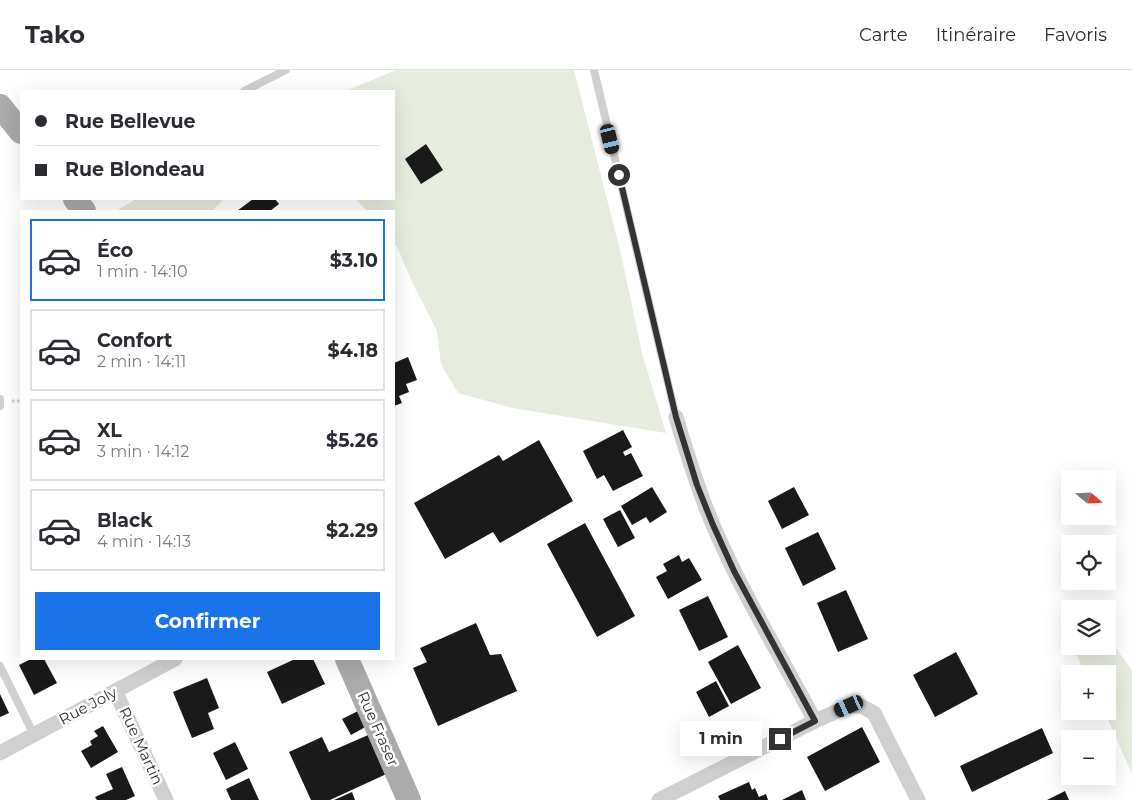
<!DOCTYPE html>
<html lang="fr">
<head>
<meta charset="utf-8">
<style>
	:root { --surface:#fff; --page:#f2f2f3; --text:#2b2b33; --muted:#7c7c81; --line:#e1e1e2; --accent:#1a73e8 }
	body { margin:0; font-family:Montserrat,sans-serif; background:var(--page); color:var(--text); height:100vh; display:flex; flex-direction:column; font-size:19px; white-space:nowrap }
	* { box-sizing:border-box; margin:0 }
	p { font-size:16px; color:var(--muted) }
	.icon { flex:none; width:28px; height:28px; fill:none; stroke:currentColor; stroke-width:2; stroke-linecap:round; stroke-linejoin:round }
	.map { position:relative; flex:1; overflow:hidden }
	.panel { position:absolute; left:20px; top:140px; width:375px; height:450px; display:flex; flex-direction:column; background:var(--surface); border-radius:0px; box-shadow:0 5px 20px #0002 }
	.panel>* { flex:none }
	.hud { position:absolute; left:20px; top:20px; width:375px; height:110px; border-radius:0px; box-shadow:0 5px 20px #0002; display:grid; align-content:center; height:110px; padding:0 15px; background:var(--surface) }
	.needle { width:32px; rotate:109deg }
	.tools { position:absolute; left:1061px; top:400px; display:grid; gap:10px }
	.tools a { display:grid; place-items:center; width:55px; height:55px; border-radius:0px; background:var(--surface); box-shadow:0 5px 20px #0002; font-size:25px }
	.end { position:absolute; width:22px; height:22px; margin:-11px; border:6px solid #333; background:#fff; box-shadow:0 0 0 2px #fff }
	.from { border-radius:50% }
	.bubble { position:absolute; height:35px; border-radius:0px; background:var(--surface); box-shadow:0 5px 20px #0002; font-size:16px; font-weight:700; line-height:35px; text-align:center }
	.car { position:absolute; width:15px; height:30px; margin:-15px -8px; border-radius:6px; box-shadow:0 0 4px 1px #0007; background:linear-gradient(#222 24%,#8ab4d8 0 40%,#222 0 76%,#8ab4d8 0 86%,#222 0) }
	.hud b { display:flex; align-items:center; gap:18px; height:48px; font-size:19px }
	.hud b+b { border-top:1px solid var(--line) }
	.hud i { width:12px; height:12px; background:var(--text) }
	ul { padding:9px 0 0; list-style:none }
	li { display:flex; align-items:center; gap:15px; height:82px; margin:0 10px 8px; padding:0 5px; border:2px solid var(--line); border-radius:0px }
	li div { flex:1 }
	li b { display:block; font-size:19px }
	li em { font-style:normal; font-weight:700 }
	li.active { border-color:var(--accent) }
	li>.icon { width:45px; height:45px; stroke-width:1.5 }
	.action { display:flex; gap:10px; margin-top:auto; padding:10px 15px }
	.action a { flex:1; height:58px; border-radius:0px; background:var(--accent); color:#fff; font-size:20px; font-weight:700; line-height:58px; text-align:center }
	header { display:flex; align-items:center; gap:30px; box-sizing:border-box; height:70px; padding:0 25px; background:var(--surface); border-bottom:1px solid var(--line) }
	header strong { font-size:24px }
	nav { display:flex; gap:28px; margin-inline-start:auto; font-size:18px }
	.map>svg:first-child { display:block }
	.green { fill:#e6ecde }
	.building { fill:#1a1a1a }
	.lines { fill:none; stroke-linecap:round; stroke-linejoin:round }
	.path { stroke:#cdcdcd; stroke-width:3; stroke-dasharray:2.5 2.5; stroke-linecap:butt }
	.lane { stroke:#d0d0d0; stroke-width:8 }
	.street { stroke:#d0d0d0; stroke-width:15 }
	.primary { stroke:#ababab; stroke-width:24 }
	.route { stroke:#333; stroke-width:6 }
	.labels { text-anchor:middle; stroke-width:5; stroke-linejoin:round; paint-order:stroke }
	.street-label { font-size:15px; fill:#333; stroke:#fff }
</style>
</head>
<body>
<header>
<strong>Tako</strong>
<nav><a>Carte</a><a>Itinéraire</a><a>Favoris</a></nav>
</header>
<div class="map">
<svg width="1132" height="730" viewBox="0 0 1132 730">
	<rect width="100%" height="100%" fill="#fff"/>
	<path class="green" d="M396,0H574L621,184L642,283L666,363L513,338L458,323L441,294L437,261L413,214L398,179L394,173V141H367L356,129H394V21H346Z
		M136,129H224L212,141H116Z
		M1108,566L1132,601V704L1104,641H1108V604H1086L1077,586L1075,576H1108Z"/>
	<path class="building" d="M426,74L443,100L421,114L405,89Z
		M253,129H275L279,134L270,141H237Z
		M408,287L417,310L406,314L409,322L399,326L402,333L394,336V293Z
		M623,360L632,377L623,382L625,386L631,383L643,406L613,421L604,405L597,409L583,381Z
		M539,370L573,431L500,473L493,462L445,489L414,433L499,385L503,391Z
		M652,417L667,442L650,453L646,447L632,455L621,436Z
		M794,417L809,445L782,459L768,431Z
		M620,440L635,468L618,477L603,449Z
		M585,453L635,546L597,567L547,474Z
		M818,462L836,499L803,516L785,478Z
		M679,485L682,492L689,488L702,510L668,529L656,507L667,501L663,494Z
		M846,520L868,569L838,582L817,533Z
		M708,526L728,567L699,581L679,540Z
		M476,553L490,585L501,584L517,621L438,656L413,598L427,592L420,578Z
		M738,575L761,618L731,634L708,592Z
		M956,582L978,624L935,647L913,605Z
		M31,589H44L57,613L34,625L19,595Z
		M295,589H313L325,614L282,634L267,602Z
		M207,608L219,638L208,643L214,659L192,668L173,622Z
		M716,611L729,636L709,647L696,622Z
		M0,624L9,643L0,647Z
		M360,640L369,655L351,665L342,649Z
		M103,656L118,682L91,698L81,681L92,675L90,671L98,666L94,661Z
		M862,657L880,692L825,721L807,687Z
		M1042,658L1053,683L972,722L960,696Z
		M375,662L393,701L330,730H311L289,682L322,667L329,682Z
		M235,672L248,699L226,710L213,683Z
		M122,697L135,726L126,730H97L95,727L113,719L106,704Z
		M249,708L259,730H231L226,719Z
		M749,712L752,720L755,718L759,727L766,724L768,730H720L718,726Z
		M802,720L806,730H782Z
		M1065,721L1069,730H1047Z
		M352,722L355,730H334Z"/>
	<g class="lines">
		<path class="path" d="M12,331H21"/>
		<path class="lane" d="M594,0L676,347
			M244,21L286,0
			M0,329V336
			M0,596L34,665"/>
		<path class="street" d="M676,347C687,384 698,420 713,455C741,521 781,587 815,651
			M115,621L166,730
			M0,683L175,589
			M659,730L815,651L849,636H861L874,643L918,730"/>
		<path class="primary" d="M0,36L21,62
			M75,129L84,141
			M347,589L409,730"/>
	</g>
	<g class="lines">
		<path class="route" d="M619,105L676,347L697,415L713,455L734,501L815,651L780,669"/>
	</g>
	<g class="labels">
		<g class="street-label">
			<text transform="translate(88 636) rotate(-28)" y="5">Rue Joly</text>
			<text transform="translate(378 659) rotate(66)" y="5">Rue Fraser</text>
			<text transform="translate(141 676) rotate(65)" y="5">Rue Martin</text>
		</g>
	</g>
</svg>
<div class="tools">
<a><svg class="needle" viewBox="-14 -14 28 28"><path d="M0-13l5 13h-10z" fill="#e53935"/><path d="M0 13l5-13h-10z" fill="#7c7c81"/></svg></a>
<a><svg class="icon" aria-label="locate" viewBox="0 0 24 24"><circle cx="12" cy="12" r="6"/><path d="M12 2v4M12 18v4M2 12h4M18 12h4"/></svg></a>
<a><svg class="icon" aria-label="layers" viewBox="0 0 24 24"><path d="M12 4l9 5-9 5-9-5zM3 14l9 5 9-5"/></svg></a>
<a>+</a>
<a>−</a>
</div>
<i class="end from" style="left:619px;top:105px"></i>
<i class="end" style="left:780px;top:669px"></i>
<div class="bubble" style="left:680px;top:651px;width:82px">1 min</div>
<i class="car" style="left:610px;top:69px;rotate:166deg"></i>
<i class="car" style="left:849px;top:636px;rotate:246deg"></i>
<div class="hud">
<b><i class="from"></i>Rue Bellevue</b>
<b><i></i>Rue Blondeau</b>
</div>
<section class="panel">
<ul>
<li class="active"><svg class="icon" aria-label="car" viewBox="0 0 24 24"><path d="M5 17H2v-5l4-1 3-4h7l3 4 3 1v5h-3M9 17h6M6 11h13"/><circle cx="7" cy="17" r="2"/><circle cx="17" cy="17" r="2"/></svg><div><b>Éco</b><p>1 min · 14:10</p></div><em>$3.10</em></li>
<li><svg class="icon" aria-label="car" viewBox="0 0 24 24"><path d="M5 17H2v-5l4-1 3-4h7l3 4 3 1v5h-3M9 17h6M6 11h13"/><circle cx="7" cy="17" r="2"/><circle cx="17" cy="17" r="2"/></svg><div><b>Confort</b><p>2 min · 14:11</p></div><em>$4.18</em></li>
<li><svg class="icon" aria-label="car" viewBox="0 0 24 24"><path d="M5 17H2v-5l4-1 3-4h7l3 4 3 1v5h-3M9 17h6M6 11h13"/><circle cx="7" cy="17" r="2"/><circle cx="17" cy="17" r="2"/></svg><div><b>XL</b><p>3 min · 14:12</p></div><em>$5.26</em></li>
<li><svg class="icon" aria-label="car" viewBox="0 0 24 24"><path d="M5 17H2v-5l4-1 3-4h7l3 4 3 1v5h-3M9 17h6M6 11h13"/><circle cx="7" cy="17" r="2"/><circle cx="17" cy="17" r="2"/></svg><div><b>Black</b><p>4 min · 14:13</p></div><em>$2.29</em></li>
</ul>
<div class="action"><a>Confirmer</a></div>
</section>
</div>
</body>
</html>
